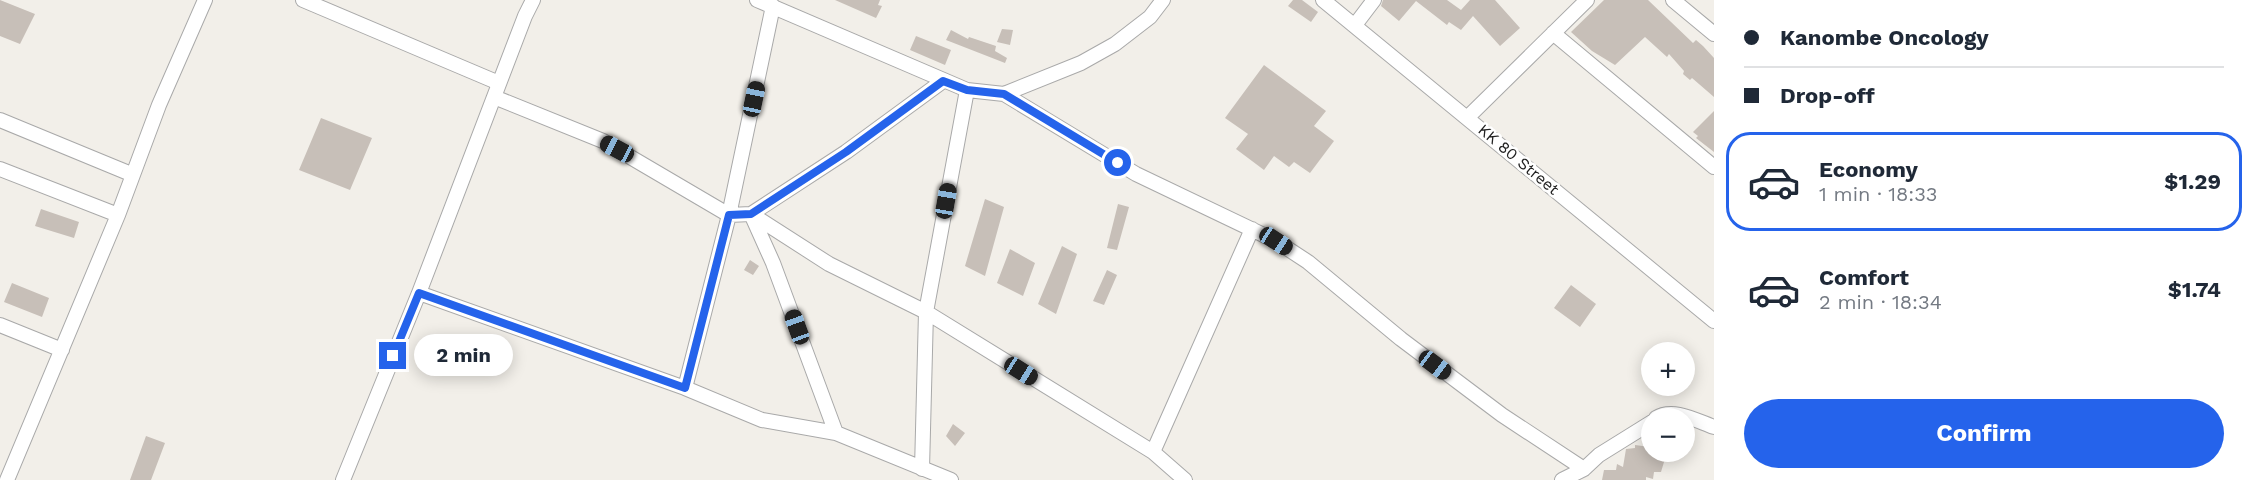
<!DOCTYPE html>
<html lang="en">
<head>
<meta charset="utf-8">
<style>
	:root { --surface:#fff; --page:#f6f6f7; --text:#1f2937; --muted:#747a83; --line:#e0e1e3; --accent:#2563eb }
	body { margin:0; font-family:"Work Sans",sans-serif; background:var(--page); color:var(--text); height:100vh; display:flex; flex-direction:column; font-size:22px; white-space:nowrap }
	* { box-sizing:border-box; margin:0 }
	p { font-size:20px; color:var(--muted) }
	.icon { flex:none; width:33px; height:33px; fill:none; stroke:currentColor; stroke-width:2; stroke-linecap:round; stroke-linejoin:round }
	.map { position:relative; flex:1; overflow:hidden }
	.drawer { display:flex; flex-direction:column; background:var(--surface); width:540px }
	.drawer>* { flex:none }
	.hud { display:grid; align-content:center; height:132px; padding:0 30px; background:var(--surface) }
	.buttons { position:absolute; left:1641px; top:342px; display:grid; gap:12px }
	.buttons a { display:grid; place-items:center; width:54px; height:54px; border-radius:50%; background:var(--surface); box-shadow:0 3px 15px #0003; font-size:30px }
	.end { position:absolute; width:27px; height:27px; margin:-14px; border:8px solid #2563eb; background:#fff; box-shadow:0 0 0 3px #fff }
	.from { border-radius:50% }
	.bubble { position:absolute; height:42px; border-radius:21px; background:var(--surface); box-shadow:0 3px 15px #0003; font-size:20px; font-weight:700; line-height:42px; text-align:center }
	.car { position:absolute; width:18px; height:36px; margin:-18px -9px; border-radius:8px; box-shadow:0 0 4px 2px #0007; background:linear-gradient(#222 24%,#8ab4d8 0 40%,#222 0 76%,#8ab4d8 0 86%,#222 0) }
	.hud b { display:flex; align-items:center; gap:21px; height:57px; font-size:22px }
	.hud b+b { border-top:2px solid var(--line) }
	.hud i { width:15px; height:15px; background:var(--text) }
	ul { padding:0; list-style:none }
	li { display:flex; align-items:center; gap:18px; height:99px; margin:0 12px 9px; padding:0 18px; border:3px solid transparent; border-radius:24px }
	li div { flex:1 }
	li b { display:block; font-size:22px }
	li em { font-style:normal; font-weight:700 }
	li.active { border-color:var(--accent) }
	li>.icon { width:54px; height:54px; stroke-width:1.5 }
	.button { display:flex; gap:12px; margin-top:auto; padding:12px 30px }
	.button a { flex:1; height:69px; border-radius:36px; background:var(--accent); color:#fff; font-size:24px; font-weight:700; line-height:69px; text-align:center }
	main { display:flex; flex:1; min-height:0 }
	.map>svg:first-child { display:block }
	.building { fill:#c7bfb8 }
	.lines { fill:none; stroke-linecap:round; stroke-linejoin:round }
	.minor-casing { stroke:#a9a9a9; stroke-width:16 }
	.minor { stroke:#fff; stroke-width:14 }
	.route { stroke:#2563eb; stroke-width:8 }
	.labels { text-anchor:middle; stroke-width:5; stroke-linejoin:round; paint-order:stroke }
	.street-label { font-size:16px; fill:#222; stroke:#fff }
</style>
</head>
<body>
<main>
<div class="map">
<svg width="1714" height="480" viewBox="0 0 1714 480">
	<rect width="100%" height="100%" fill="#f2efe9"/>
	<path class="building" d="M0,0L35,14L20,44L0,36Z
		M835,0H880L878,5L882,6L876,18Z
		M1293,0H1302L1318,12L1311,22L1288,6Z
		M1383,0H1447L1461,10L1470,0H1495L1520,28L1500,46L1473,16L1461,30L1449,22L1447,25L1416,1L1399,21L1381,6Z
		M1604,0H1648L1693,43L1696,40L1703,46L1714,58V97L1692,78L1690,80L1683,74L1684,71L1669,54L1667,57L1645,37L1615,65L1592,51L1571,32Z
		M1002,29L1013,30L1010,45L997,42Z
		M951,30L968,39L969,37L996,46L995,51L1007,58L1005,63L946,40Z
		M916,36L951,50L945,65L910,50Z
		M1264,65L1326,111L1314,126L1334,141L1310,173L1294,162L1289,167L1274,156L1264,170L1236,149L1248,134L1225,118Z
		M1714,111V152L1696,138L1698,136L1693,132Z
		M321,118L372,138L350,190L299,170Z
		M985,199L1004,207L985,276L965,266Z
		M1118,204L1129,207L1117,250L1107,248Z
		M41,209L79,222L74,238L35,226Z
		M1062,246L1077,254L1056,314L1038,304Z
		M1010,249L1035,263L1023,296L997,283Z
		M750,260L759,266L753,275L744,270Z
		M1107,270L1117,275L1104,305L1093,301Z
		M12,283L49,298L42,317L4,302Z
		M1571,285L1596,304L1580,327L1554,308Z
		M953,424L965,433L955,446L946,436Z
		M146,436L165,443L151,480H130Z
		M1635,445L1650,447L1649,452H1667L1661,472H1654L1653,479L1646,477V480H1602L1604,470H1616L1617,464L1623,467L1626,449L1635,448Z"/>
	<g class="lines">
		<g class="minor-casing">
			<path id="minor" d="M303,0L499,83
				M533,0L525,16L419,293L685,388L762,420L836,433L951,480
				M757,0L967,90L1004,94L1081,63L1115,44L1150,17L1163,0
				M1323,0L1714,321
				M1673,0L1714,34
				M1355,25L1374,0
				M1553,33L1714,167
				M1004,94L1136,174L1276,241L1308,262L1401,339L1502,415L1584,469
				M494,97L603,141L729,215L751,214L829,264L926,312L1153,452L1185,480
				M1468,117L1587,0
				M0,120L131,174
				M0,169L118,215
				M0,325L62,350
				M685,388L729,215L773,6
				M1656,418C1673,407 1697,421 1714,427
				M836,433L773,263L751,214L846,152L943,81
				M1153,452L1252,229
				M922,469L926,312L967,90
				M7,480L118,215L159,105L205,0
				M343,480L419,293
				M1562,480L1584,469L1599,455L1652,422"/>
		</g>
		<use href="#minor" class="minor"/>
	</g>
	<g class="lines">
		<path class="route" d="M393,356L419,293L685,388L729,215L751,214L846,152L943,81L967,90L1004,94L1118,163"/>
	</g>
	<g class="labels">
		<g class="street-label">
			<text transform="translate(1519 159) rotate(40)" y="6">KK 80 Street</text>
		</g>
	</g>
</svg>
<div class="buttons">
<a>+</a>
<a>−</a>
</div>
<i class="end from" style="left:1118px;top:163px"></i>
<i class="end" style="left:393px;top:356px"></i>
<div class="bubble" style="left:414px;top:334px;width:99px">2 min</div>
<i class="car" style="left:754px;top:99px;rotate:12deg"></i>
<i class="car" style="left:617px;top:149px;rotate:298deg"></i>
<i class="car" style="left:946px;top:201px;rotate:10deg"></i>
<i class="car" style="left:1276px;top:241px;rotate:123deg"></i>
<i class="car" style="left:797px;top:327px;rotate:340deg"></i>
<i class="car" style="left:1435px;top:365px;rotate:127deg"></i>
<i class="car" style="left:1021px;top:371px;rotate:122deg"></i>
</div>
<section class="drawer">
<div class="hud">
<b><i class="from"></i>Kanombe Oncology</b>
<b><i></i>Drop-off</b>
</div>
<ul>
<li class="active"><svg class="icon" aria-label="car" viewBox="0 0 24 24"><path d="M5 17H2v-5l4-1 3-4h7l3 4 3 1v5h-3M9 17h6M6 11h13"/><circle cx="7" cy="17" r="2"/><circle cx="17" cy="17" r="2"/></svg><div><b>Economy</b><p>1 min · 18:33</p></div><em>$1.29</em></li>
<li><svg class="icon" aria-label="car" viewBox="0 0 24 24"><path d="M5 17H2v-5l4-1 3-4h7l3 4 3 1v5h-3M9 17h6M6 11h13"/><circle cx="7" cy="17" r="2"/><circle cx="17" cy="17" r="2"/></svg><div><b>Comfort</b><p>2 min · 18:34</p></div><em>$1.74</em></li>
</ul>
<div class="button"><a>Confirm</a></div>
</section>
</main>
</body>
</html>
